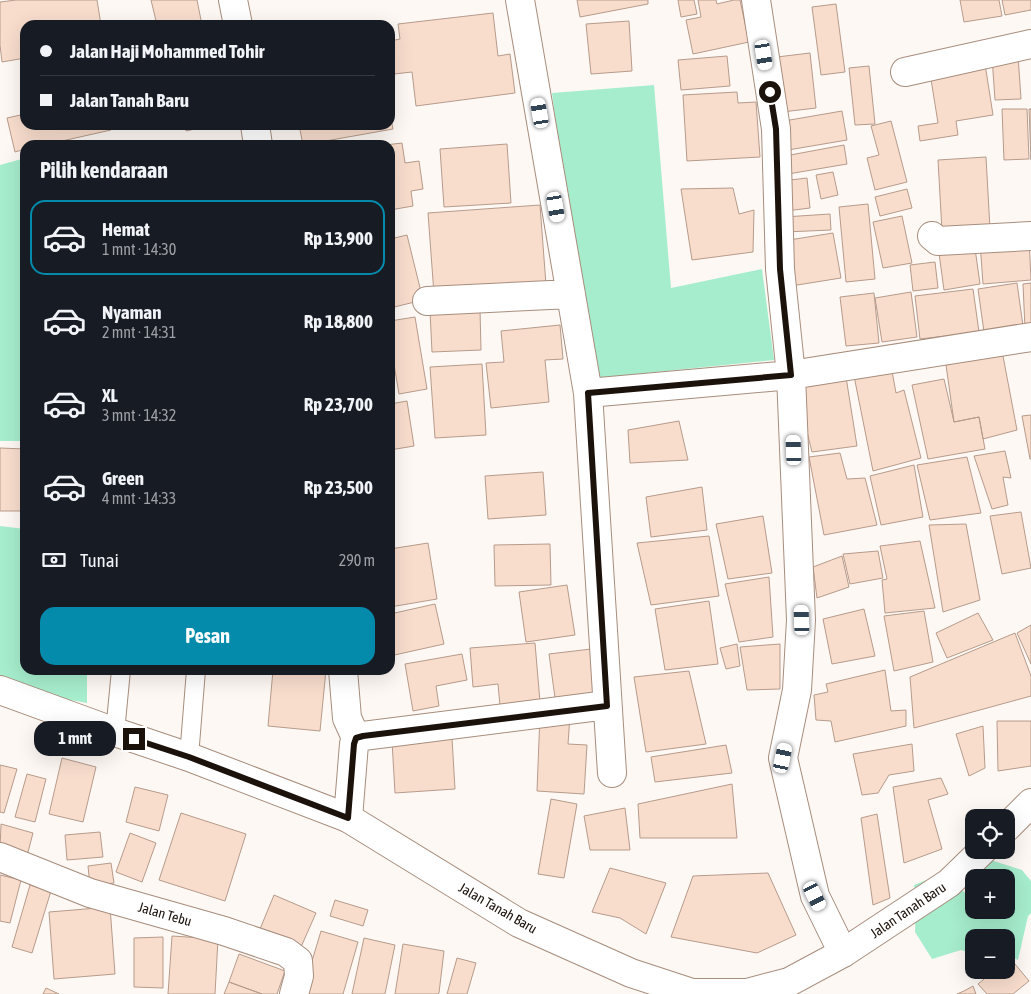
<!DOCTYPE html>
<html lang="id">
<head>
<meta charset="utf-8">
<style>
	:root { --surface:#171b24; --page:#20242c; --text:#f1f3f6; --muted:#9ea1a6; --line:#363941; --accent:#048bab }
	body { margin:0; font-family:"Asap Condensed",sans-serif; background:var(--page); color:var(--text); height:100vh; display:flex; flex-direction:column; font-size:19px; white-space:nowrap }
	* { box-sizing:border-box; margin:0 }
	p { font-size:16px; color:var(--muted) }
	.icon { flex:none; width:28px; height:28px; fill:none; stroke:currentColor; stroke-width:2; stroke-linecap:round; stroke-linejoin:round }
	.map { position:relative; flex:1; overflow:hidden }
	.side { position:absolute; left:20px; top:140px; width:375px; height:535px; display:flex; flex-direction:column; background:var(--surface); border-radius:15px; box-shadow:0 5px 20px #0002 }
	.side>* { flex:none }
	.banner { position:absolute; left:20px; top:20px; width:375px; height:110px; border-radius:15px; box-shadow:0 5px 20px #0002; display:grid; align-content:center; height:110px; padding:0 20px; background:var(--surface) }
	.controls { position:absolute; left:965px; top:809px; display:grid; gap:10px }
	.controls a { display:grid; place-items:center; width:50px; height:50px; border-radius:10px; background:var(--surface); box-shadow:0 5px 20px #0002; font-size:25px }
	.end { position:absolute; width:22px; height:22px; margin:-11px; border:6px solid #1c120c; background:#fff; box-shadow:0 0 0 2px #fff }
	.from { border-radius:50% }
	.bubble { position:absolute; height:35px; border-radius:15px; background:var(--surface); box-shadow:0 5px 20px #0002; font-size:16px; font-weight:700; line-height:35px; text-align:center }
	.car { position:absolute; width:15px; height:30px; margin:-15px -8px; border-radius:6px; box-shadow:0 0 4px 1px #0007; background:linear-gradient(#fff 24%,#345 0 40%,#fff 0 76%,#345 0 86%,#fff 0) }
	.banner b { display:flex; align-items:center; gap:18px; height:48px; font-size:19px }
	.banner b+b { border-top:1px solid var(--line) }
	.banner i { width:12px; height:12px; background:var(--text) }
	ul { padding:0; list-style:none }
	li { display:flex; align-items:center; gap:15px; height:75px; margin:0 10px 8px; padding:0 10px; border:2px solid transparent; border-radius:15px }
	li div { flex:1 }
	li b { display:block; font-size:19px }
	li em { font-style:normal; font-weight:700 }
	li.on { border-color:var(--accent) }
	li>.icon { width:45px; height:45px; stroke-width:1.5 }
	h2 { padding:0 20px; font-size:22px; line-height:60px }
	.pay { display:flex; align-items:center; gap:12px; height:55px; padding:0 20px; font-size:19px }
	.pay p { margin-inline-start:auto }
	.action { display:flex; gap:10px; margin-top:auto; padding:10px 20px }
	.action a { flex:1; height:58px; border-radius:15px; background:var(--accent); color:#fff; font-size:20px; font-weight:700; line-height:58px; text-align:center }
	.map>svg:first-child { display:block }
	.green { fill:#a6edcd; fill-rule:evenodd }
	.building { fill:#f8ddcd; stroke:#b69b8b }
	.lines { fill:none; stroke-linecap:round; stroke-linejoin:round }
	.lane-casing { stroke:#a78d7c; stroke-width:20 }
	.street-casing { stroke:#a78d7c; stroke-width:30 }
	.secondary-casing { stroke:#a78d7c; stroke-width:30 }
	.lane { stroke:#fff; stroke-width:18 }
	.street { stroke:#fff; stroke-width:28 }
	.secondary { stroke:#fff; stroke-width:28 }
	.route { stroke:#1c120c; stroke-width:6 }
	.labels { text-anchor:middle; stroke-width:4; stroke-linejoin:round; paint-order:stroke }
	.street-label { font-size:14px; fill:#1c120c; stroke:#fff }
</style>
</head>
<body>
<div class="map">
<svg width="1031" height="994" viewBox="0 0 1031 994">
	<rect width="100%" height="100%" fill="#fef8f4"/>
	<path class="green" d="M654,85L671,288L762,269L774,360L588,379L552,93Z
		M25,158V441H0V165Z
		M0,526L25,529V670H87V703L0,687Z
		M978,856L1022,870L1031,881V913L1028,916L1018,960L1006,954V938H974V954L961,950L932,959L915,932L916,901L914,885L939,875L970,896L967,865ZM974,878H1006V910H974Z"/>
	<path class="building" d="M16,0H97L101,25H25V58L2,62L0,45V2Z
		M151,0H197L202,25H157Z
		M577,0H648V4L580,17Z
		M678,0H694L697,14L681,17Z
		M698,0H716L717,4L734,0H740L749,42L693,54L686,20L701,17Z
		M960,0H999L1002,16L964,22Z
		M1002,0H1031V10L1005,15Z
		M836,4L845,72L821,75L812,7Z
		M493,13L498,56L510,54L515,93L416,106L412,72L394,74L390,41L400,39L398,24Z
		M629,21L632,71L591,74L586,24Z
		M810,53L816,108L782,112L777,57Z
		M1018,55L1021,99L995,100L992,57Z
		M727,56L730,86L681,90L678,60Z
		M985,64L993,115L956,121L958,135L920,141L918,126L938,123L930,73Z
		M869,66L875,124L855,125L849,68Z
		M737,92L738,103L756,102L760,157L687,161L683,95Z
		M1002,109H1027L1029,159L1004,160Z
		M1029,109H1031V160Z
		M842,111L847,140L788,150L784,121Z
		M25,114V125H110L111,130L44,145H25V149L15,152L7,118Z
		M390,114L393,129L303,145L299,125H390Z
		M891,121L907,182L875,190L867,158L879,155L871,126Z
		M184,125H213L186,131Z
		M402,143L405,163L419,161L423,189L411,191L413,206L390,210V145H385Z
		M507,144L511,203L444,207L440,149Z
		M844,145L847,164L788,174L785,156Z
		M986,157L990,229L942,231L938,160Z
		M833,172L838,195L821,199L816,175Z
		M807,178L810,208L786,211L782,181Z
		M733,188L739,214L754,210L753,252L692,260L681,189Z
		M907,189L912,208L880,216L875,197Z
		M868,204L875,279L846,282L839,207Z
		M540,205L546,285L434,294L428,213Z
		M830,214L831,230L785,232L784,217Z
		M902,216L912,263L883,268L873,222Z
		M833,233L841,278L791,286L783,241Z
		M407,235L423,300L390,308V239Z
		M1029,238L1031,280L983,284L980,242Z
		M974,241L980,284L944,290L938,246Z
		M935,262L938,288L913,291L910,265Z
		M1017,283L1023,326L984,332L978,289Z
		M1031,283V328L1025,329L1023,284Z
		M973,289L979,332L920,339L915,296Z
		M911,292L917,337L882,342L875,298Z
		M874,293L879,343L846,346L840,297Z
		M480,310L481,350L432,352L430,311Z
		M415,317L427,389L399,394L390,341V321Z
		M560,325L563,359L545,360L549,402L491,408L486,363L504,362L501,331Z
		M1003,356L1017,430L983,439L979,417L954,422L946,365L973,359Z
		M482,364L486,435L435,438L430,367Z
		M892,371L896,393L904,390L921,458L873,471L854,376Z
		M846,377L857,446L812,452L795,384Z
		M944,379L954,422L979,417L985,449L928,459L912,385Z
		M407,401L414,446L390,450V404Z
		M1031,415V459H1030L1022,416Z
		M679,421L688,460L630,463L628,430Z
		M0,448L25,449L24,511H0Z
		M1005,451L1011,478L1003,477L1008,505L992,509L974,456Z
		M840,453L847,479L865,478L877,525L824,535L809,457Z
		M967,457L981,513L930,520L917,465Z
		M914,465L923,517L881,525L870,476Z
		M543,472L546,515L488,519L485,476Z
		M702,487L707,530L651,537L646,497Z
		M1021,512L1031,568L1002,574L990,516Z
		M763,516L772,573L728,579L716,524Z
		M966,524L980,600L943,612L929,525Z
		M709,536L719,596L651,605L637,543Z
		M920,541L935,608L885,613L882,580L887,579L880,546Z
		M428,543L437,599L390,607V549Z
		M550,544L551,585L495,586L494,545Z
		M878,551L883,578L850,584L843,554Z
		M842,556L849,587L817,598L813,567Z
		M769,577L773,637L739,642L725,584Z
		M567,585L575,635L526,642L519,592Z
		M709,601L718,664L665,670L655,609Z
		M435,604L444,644L390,656V614Z
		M864,609L875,656L832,664L823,619Z
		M924,611L933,662L894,671L884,616Z
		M978,613L993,640L947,658L936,633Z
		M1031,625V664L1017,633Z
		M1015,633L1031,676V696L914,728L910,677Z
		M535,643L540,702L500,706L498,684L473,687L470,648Z
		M737,644L740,666L726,669L720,648Z
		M780,644V689L747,690L740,647Z
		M591,649L598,699L556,705L549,654Z
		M462,654L467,680L436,686L439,706L413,711L405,664Z
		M273,670H326L320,731L268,726Z
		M885,670L891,711L906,710V726L835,742L831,721L816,720L814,695L828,692L826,684Z
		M689,671L706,744L646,752L634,677Z
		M540,715L570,716L568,744L587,745L584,794L537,791Z
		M997,721H1031V766L998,771Z
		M983,726L985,768L969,776L956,734Z
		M452,738L455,789L395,793L392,741Z
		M912,744L914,771L889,775L878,793L862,795L853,754Z
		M726,745L732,773L655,782L651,757Z
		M62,758L96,767L83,822L49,814Z
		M0,765L17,769L4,813L0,812Z
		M27,774L46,779L35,822L15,817Z
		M941,778L948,794L928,800L942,849L904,863L893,787Z
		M732,784L737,838H640L638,804Z
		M135,787L168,795L159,831L126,822Z
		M551,799L577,804L564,878L538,874Z
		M625,808L630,850H590L584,816Z
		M181,813L246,834L225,901L159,880Z
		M877,814L890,898L873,905L861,818Z
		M1,824L33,833L27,856L0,849Z
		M100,832L103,857L67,860L65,835Z
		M130,833L156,843L142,882L116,872Z
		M111,863L114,883L90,886L88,866Z
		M610,868L666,883L646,934L620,918L592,912Z
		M768,873L796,935L757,953L671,937L693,876Z
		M0,875L21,880L10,923L0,921Z
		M30,885L51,891L32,953L12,947Z
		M274,895L316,913L301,947L260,929Z
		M335,900L368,910L363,926L330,916Z
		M110,907L115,974L54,979L49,912Z
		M321,931L358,942L343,994H302Z
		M172,936L218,939L215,994H168Z
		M163,937V988L134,987V938Z
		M364,938L395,945L385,994H352Z
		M403,944L444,951L439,993L438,994H395Z
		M239,954L285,971L277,994H262L229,982Z
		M457,958L476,963L467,994H447Z
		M1010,958L1029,981L1013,994H987L978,984L995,970H1006V961Z
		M229,982L262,994H224Z
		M973,986L976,994H957L964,991Z
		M46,988L59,994H43Z"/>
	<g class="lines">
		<g class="lane-casing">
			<path id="lane" d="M115,732L121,670
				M189,757L196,670"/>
		</g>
		<g class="street-casing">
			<path id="street" d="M233,0L238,25
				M520,0L588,393L612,773
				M756,0L776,129L780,269L791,375L801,620L797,690L783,758L815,896L843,953
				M905,72L1031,44
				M255,125L258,145
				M932,236L938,241L1031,236
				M427,301L571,294
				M588,393L791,375L1031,337
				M343,670L347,718L356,738L354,744L348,818
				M356,738L363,736L607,705
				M0,857L90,893L224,931L286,952L298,961L299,976L294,994"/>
		</g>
		<g class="secondary-casing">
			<path id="secondary" d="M0,690L115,732L189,757L348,818L519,923L631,973L692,993H747L789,982L843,953L949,883L983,850
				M1006,828L1031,803"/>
		</g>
		<use href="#lane" class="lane"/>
		<use href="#street" class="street"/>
		<use href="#secondary" class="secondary"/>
	</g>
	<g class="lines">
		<path class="route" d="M134,739L189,757L348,818L354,744L356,738L363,736L607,706L588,393L791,375L780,269L776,129L770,92"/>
	</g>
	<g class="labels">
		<g class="street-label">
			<text transform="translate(498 908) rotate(30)" y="5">Jalan Tanah Baru</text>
			<text transform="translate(908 910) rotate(-34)" y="5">Jalan Tanah Baru</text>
			<text transform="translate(165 914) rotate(16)" y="5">Jalan Tebu</text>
		</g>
	</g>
</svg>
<div class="controls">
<a><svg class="icon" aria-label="locate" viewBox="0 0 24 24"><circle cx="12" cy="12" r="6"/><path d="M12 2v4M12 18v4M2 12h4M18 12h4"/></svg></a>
<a>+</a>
<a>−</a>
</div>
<i class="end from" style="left:770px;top:92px"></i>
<i class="end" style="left:134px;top:739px"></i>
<div class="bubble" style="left:34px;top:721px;width:82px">1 mnt</div>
<i class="car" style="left:764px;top:55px;rotate:171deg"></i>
<i class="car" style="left:540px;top:113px;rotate:350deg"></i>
<i class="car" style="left:556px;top:207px;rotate:170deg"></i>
<i class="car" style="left:794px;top:450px;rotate:358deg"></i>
<i class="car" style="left:802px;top:620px;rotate:358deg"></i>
<i class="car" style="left:783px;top:758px;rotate:12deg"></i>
<i class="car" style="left:815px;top:896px;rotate:154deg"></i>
<div class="banner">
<b><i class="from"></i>Jalan Haji Mohammed Tohir</b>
<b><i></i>Jalan Tanah Baru</b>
</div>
<section class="side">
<h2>Pilih kendaraan</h2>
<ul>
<li class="on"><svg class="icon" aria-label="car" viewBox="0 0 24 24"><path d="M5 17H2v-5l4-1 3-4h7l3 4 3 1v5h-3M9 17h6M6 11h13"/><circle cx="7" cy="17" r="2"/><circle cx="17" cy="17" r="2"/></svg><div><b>Hemat</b><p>1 mnt · 14:30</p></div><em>Rp 13,900</em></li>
<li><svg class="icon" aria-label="car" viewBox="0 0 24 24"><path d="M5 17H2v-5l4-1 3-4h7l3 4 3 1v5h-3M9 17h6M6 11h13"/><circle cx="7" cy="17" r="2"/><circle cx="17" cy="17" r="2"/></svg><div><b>Nyaman</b><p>2 mnt · 14:31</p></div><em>Rp 18,800</em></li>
<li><svg class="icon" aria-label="car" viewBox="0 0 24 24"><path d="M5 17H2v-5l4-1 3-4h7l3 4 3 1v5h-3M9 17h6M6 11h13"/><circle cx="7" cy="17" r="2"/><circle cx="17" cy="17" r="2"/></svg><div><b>XL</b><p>3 mnt · 14:32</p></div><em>Rp 23,700</em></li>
<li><svg class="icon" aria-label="car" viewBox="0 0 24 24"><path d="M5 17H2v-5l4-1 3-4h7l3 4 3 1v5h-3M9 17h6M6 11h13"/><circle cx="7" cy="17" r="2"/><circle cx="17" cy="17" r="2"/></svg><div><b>Green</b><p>4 mnt · 14:33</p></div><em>Rp 23,500</em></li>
</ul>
<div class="pay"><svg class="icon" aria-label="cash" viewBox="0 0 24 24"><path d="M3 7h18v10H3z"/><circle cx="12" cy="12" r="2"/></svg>Tunai<p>290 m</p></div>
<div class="action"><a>Pesan</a></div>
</section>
</div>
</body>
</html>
